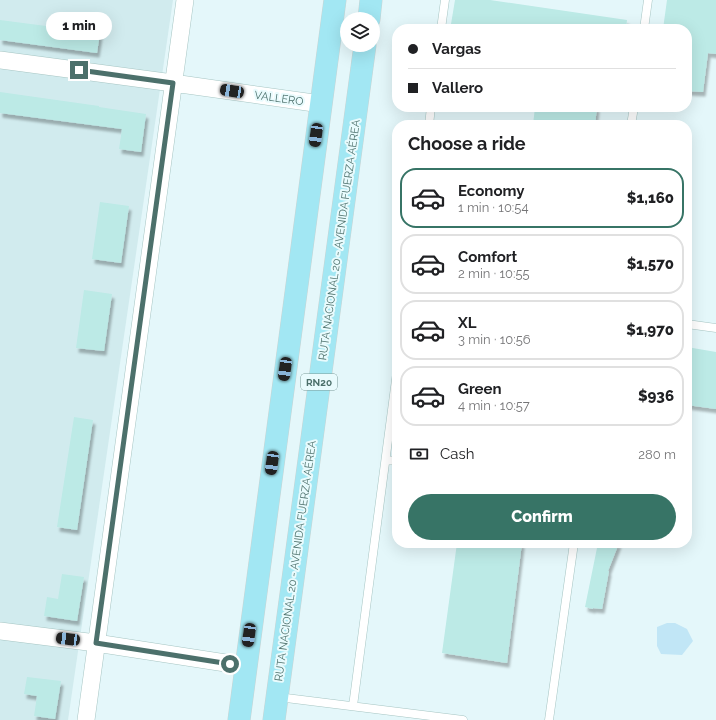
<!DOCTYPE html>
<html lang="en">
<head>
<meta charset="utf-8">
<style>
	:root { --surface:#fff; --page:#f6f6f6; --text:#202124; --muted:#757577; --line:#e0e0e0; --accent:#377466 }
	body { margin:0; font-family:Raleway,sans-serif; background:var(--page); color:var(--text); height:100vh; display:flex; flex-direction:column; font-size:15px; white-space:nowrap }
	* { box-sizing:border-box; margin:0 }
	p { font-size:13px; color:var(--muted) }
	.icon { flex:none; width:22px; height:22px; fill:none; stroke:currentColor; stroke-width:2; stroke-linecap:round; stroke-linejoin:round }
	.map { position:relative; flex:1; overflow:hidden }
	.panel { position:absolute; left:392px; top:120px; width:300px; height:428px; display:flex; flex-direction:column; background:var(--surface); border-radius:16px; box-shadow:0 4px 16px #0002 }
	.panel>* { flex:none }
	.top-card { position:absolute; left:392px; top:24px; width:300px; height:88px; border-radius:16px; box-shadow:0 4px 16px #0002; display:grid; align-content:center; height:88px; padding:0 16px; background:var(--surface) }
	.controls { position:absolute; left:340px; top:12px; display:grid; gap:8px }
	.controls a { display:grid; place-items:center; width:40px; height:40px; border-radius:50%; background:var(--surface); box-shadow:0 4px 16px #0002; font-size:20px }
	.end { position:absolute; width:18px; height:18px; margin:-9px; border:5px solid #4c706b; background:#fff; box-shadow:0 0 0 2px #fff }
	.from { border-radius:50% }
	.bubble { position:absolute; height:28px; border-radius:14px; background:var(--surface); box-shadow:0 4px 16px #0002; font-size:13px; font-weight:800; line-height:28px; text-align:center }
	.car { position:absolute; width:12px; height:24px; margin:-12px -6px; border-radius:5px; box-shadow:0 0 3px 1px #0007; background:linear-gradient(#222 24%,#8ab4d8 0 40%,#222 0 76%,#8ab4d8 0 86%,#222 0) }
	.top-card b { display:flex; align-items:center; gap:14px; height:38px; font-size:15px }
	.top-card b+b { border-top:1px solid var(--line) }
	.top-card i { width:10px; height:10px; background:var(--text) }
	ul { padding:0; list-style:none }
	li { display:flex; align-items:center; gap:12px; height:60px; margin:0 8px 6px; padding:0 8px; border:2px solid var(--line); border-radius:16px }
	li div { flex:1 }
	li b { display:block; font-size:15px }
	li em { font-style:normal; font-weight:800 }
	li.selected { border-color:var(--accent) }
	li>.icon { width:36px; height:36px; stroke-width:1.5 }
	h2 { padding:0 16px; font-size:18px; line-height:48px }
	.pay { display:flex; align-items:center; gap:10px; height:44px; padding:0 16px; font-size:15px }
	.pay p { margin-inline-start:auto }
	.button { display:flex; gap:8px; margin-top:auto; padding:8px 16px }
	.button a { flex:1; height:46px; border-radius:24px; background:var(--accent); color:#fff; font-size:16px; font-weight:800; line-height:46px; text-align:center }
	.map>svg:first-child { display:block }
	.residential { fill:#d1ebee }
	.sand { fill:#c1e6f6 }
	.building { fill:#bceae6; filter:url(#shadow) }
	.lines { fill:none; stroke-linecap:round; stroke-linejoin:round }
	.service-casing { stroke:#a6c5c3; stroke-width:9 }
	.minor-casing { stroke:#a6c5c3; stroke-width:18 }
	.primary-casing { stroke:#c9d4d3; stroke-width:23 }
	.service { stroke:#fff; stroke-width:8 }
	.minor { stroke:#fff; stroke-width:17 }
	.primary { stroke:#a2e7f3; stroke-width:22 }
	.route { stroke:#4c706b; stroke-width:5 }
	.labels { text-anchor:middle; stroke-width:4; stroke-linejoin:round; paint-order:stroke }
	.shield { fill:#e9fbfd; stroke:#7b9a97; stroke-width:1 }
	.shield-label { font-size:10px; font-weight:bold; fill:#4c706b }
	.street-label { font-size:11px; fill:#4c706b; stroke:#e9fbfd }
</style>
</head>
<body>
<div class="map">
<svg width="716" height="720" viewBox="0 0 716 720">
	<defs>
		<filter id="shadow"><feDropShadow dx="2.5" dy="4.5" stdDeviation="1" flood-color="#0004"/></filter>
	</defs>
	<rect width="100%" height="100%" fill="#e4f7fa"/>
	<path class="residential" d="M0,0H173L68,720H0Z"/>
	<path class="sand" d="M667,623H675L687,629L693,641L682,655L661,654L657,646V627Z"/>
	<path class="building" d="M455,0H490L627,20L626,29H488L451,24Z
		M667,0H716V54L708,53L703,92L687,91V29H663Z
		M0,20L100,33L97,53L0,40Z
		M0,92L99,106V107L146,114L141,152L119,149L122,129L0,113Z
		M535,107H597L595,125H533Z
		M100,202L129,206L121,263L92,259Z
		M84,290L112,294L104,351L76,348Z
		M687,347L716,352V409L687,405Z
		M74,417L93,420L77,530L57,527Z
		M457,543H522L507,663L442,653Z
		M598,543H619L608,571H609L602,609L593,608V609L585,607Z
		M62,574L84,577L77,621L44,616L47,597L58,599Z
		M27,677L61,681L55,719L34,716L37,696L24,694Z"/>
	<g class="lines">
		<g class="service-casing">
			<path id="service" d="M441,29L445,0
				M644,29L648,0
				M429,125L431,107
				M631,125L634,107
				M687,324L716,328
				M386,460L397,461
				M278,697L463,720
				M353,706L397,372
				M549,720L574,543"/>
		</g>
		<g class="minor-casing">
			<path id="minor" d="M0,60L173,83L321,104
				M0,631L96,643L245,666
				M86,720L185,0"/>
		</g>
		<g class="primary-casing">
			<path id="primary" d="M369,19L371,0
				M239,720L335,0
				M274,720L365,45"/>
		</g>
		<use href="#service" class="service"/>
		<use href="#minor" class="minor"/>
		<use href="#primary" class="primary"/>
	</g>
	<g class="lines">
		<path class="route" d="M79,70L173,83L96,643L230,664"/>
	</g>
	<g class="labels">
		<rect class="shield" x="301" y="374" width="36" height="16" rx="3"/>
		<g class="shield-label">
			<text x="319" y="386">RN20</text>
		</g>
		<g class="street-label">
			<text transform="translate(279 98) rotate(8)" y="4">VALLERO</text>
			<text transform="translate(339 240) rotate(-82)" y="4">RUTA NACIONAL 20 - AVENIDA FUERZA AÉREA</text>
			<text transform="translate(295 561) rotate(-82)" y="4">RUTA NACIONAL 20 - AVENIDA FUERZA AÉREA</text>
		</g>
	</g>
</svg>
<div class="controls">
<a><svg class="icon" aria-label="layers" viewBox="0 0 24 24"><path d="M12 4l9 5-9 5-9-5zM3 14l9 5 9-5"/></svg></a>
</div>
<i class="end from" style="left:230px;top:664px"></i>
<i class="end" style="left:79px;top:70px"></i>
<div class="bubble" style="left:46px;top:12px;width:66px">1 min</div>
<i class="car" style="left:232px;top:91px;rotate:279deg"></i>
<i class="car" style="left:316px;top:135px;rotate:188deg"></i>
<i class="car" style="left:285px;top:369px;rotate:188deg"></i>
<i class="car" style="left:272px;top:463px;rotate:188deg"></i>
<i class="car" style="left:249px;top:635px;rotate:188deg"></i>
<i class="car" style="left:68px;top:639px;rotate:277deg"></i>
<div class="top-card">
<b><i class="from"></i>Vargas</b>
<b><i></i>Vallero</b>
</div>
<section class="panel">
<h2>Choose a ride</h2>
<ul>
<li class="selected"><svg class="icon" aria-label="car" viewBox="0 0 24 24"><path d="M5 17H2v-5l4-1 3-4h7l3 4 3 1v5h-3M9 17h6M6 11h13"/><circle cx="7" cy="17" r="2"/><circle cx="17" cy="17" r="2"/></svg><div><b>Economy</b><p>1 min · 10:54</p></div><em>$1,160</em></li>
<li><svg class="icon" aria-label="car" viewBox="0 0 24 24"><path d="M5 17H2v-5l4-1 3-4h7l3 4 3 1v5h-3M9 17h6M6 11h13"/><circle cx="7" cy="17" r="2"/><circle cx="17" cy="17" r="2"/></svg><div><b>Comfort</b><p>2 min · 10:55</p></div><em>$1,570</em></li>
<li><svg class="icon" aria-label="car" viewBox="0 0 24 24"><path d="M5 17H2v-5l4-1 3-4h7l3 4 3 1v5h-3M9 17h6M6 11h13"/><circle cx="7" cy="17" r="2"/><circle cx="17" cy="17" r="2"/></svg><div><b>XL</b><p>3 min · 10:56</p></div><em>$1,970</em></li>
<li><svg class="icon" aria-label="car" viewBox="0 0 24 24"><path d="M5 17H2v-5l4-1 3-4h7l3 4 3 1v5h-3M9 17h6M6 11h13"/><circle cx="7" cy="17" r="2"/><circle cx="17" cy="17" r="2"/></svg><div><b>Green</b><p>4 min · 10:57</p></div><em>$936</em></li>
</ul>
<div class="pay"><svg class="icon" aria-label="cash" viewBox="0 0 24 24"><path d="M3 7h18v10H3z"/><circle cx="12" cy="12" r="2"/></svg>Cash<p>280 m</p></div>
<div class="button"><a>Confirm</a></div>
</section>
</div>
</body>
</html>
